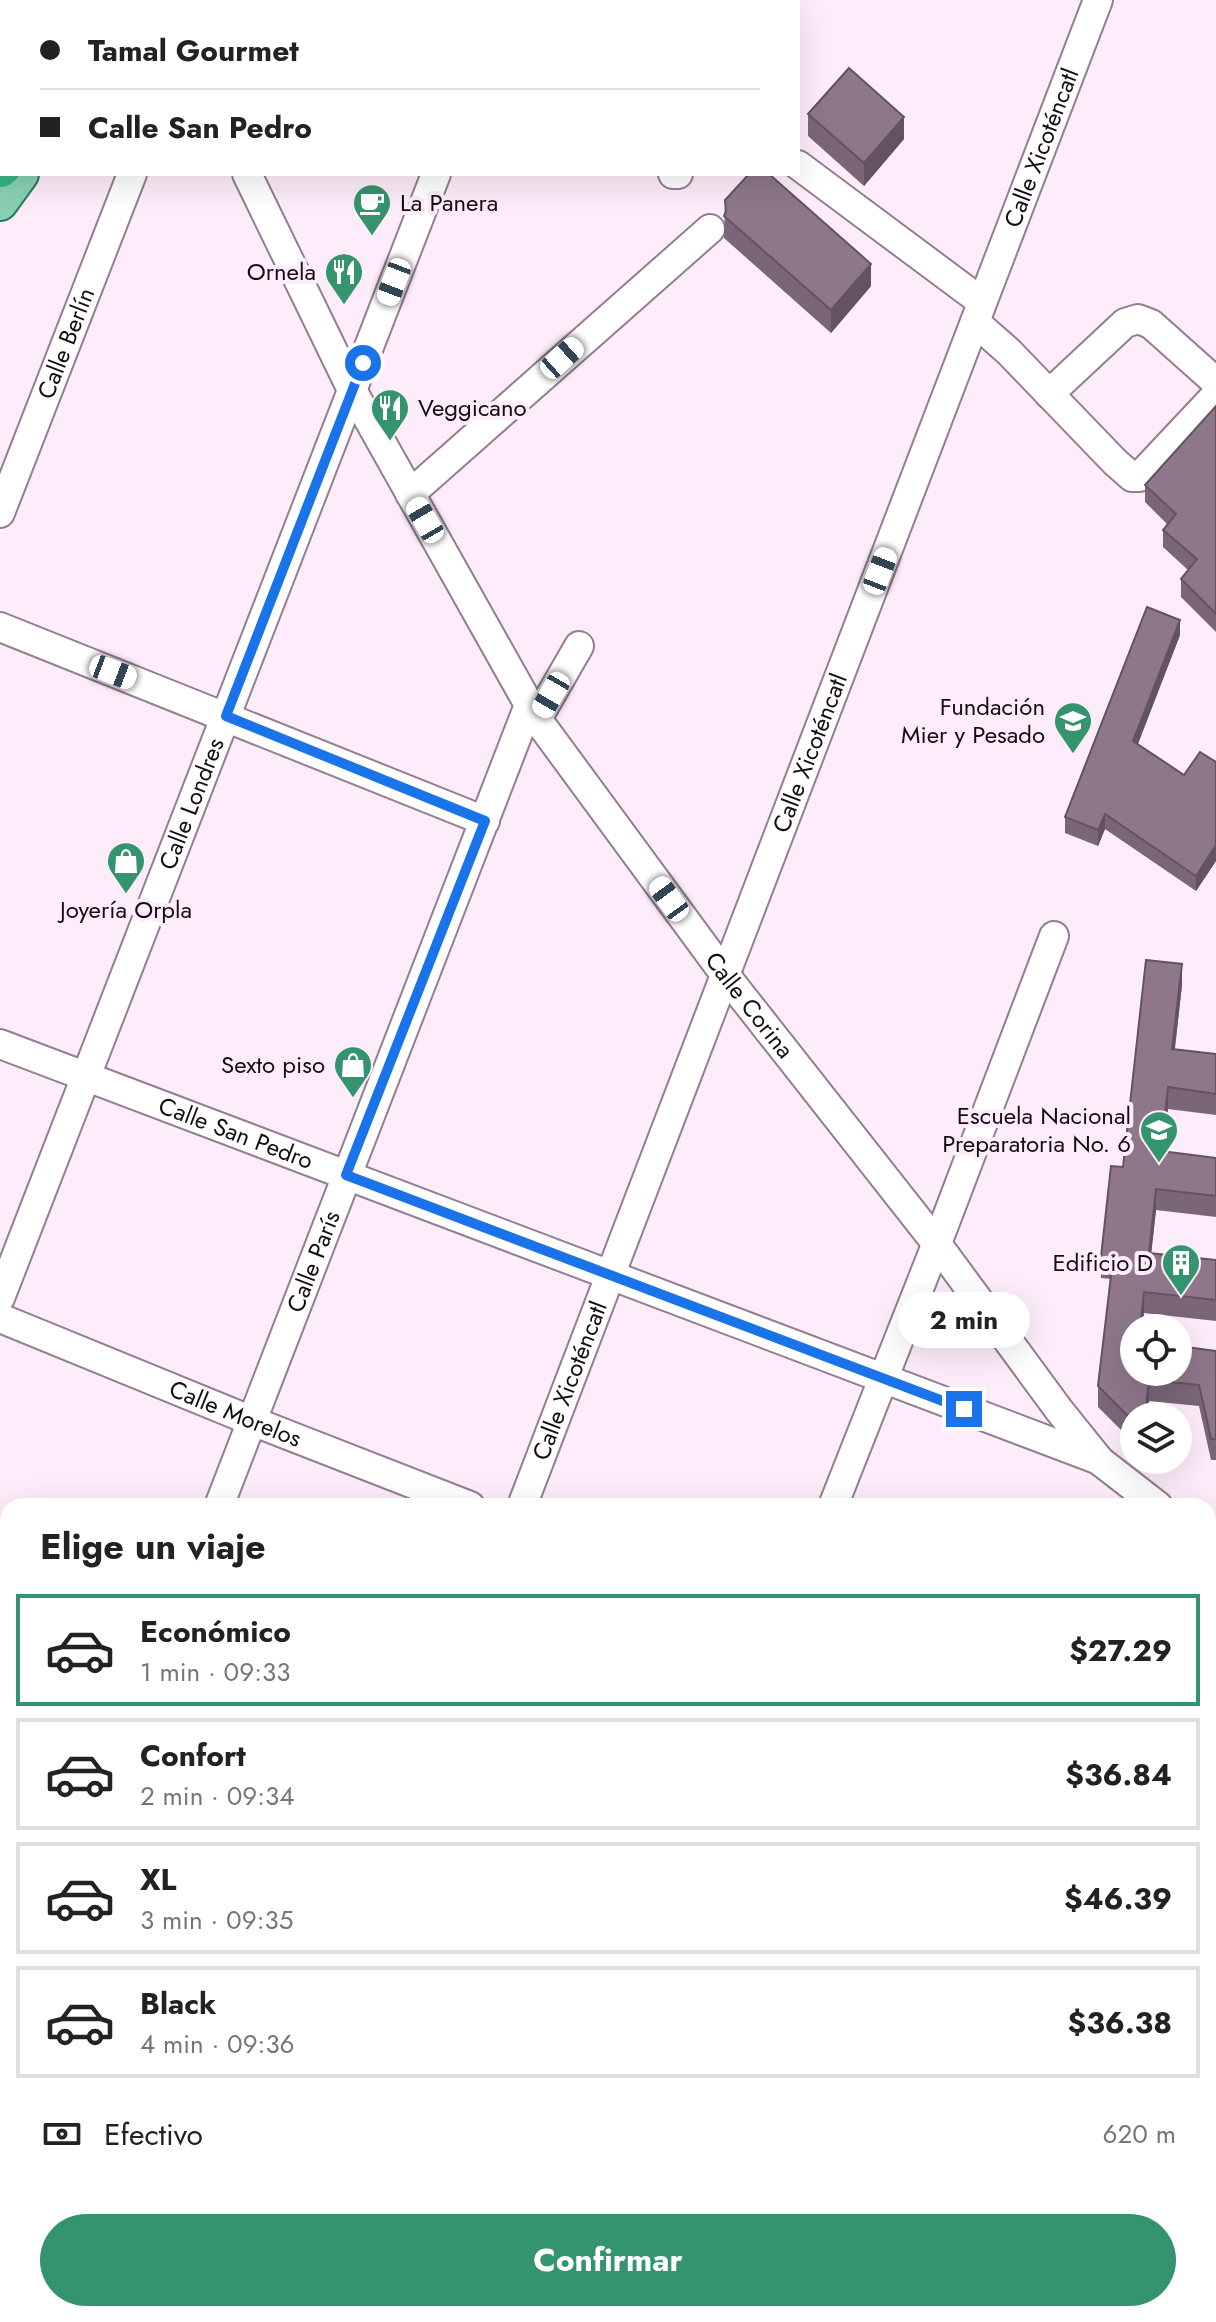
<!DOCTYPE html>
<html lang="es">
<head>
<meta charset="utf-8">
<style>
	:root { --surface:#fff; --page:#f6f6f6; --text:#222; --muted:#767676; --line:#e0e0e0; --accent:#34946d }
	body { margin:0; font-family:Jost,sans-serif; background:var(--page); color:var(--text); height:100vh; display:flex; flex-direction:column; font-size:30px; white-space:nowrap }
	* { box-sizing:border-box; margin:0 }
	p { font-size:26px; color:var(--muted) }
	.icon { flex:none; width:44px; height:44px; fill:none; stroke:currentColor; stroke-width:2; stroke-linecap:round; stroke-linejoin:round }
	.map { position:relative; flex:1; overflow:hidden }
	.drawer { position:absolute; left:0px; top:1498px; width:1216px; height:824px; display:flex; flex-direction:column; background:var(--surface); border-radius:24px 24px 0 0; box-shadow:0 8px 32px #0002 }
	.drawer>* { flex:none }
	.banner { position:absolute; left:0px; top:0px; width:800px; height:176px; box-shadow:0 8px 32px #0002; display:grid; align-content:center; height:176px; padding:0 40px; background:var(--surface) }
	.fabs { position:absolute; left:1120px; top:1314px; display:grid; gap:16px }
	.fabs a { display:grid; place-items:center; width:72px; height:72px; border-radius:50%; background:var(--surface); box-shadow:0 8px 32px #0002; font-size:40px }
	.end { position:absolute; width:36px; height:36px; margin:-18px; border:10px solid #1a73e8; background:#fff; box-shadow:0 0 0 4px #fff }
	.from { border-radius:50% }
	.bubble { position:absolute; height:56px; border-radius:28px; background:var(--surface); box-shadow:0 8px 32px #0002; font-size:26px; font-weight:700; line-height:56px; text-align:center }
	.car { position:absolute; width:24px; height:48px; margin:-24px -12px; border-radius:10px; box-shadow:0 0 6px 2px #0007; background:linear-gradient(#fff 24%,#345 0 40%,#fff 0 76%,#345 0 86%,#fff 0) }
	.banner b { display:flex; align-items:center; gap:28px; height:76px; font-size:30px }
	.banner b+b { border-top:2px solid var(--line) }
	.banner i { width:20px; height:20px; background:var(--text) }
	ul { padding:0; list-style:none }
	li { display:flex; align-items:center; gap:24px; height:112px; margin:0 16px 12px; padding:0 24px; border:4px solid var(--line); border-radius:0px }
	li div { flex:1 }
	li b { display:block; font-size:30px }
	li em { font-style:normal; font-weight:700 }
	li.active { border-color:var(--accent) }
	li>.icon { width:72px; height:72px; stroke-width:1.5 }
	h2 { padding:0 40px; font-size:36px; line-height:96px }
	.pay { display:flex; align-items:center; gap:20px; height:88px; padding:0 40px; font-size:30px }
	.pay p { margin-inline-start:auto }
	.cta { display:flex; gap:16px; margin-top:auto; padding:16px 40px }
	.cta a { flex:1; height:92px; border-radius:48px; background:var(--accent); color:#fff; font-size:32px; font-weight:700; line-height:92px; text-align:center }
	.map>svg:first-child { display:block }
	.grass { fill:#f7cef0 }
	.lines { fill:none; stroke-linecap:round; stroke-linejoin:round }
	.minor-casing { stroke:#957d91; stroke-width:32 }
	.major-casing { stroke:#2d775b; stroke-width:38 }
	.highway-casing { stroke:#2d775b; stroke-width:44 }
	.minor { stroke:#fff; stroke-width:28 }
	.major { stroke:#88d0b3; stroke-width:34 }
	.highway { stroke:#39b081; stroke-width:40 }
	.wall { fill:#7a6677 }
	.shaded-wall { fill:#635361 }
	.building { fill:#8e778a; stroke:#635361; stroke-width:2 }
	.route { stroke:#1a73e8; stroke-width:10 }
	.labels { text-anchor:middle; stroke-width:8; stroke-linejoin:round; paint-order:stroke }
	.street-label { font-size:24px; fill:#160d14; stroke:#fdedfa }
	.poi-label { font-size:24px; fill:#160d14; stroke:#fdedfa; text-anchor:end }
</style>
</head>
<body>
<div class="map">
<svg width="1216" height="2322" viewBox="0 0 1216 2322">
	<rect width="100%" height="100%" fill="#fdedfa"/>
	<path class="grass" d="M0,1791L8,1794V1964L0,1985Z"/>
	<g class="lines">
		<g class="minor-casing">
			<g id="minor">
				<path d="M201,2L202,0"/>
				<path d="M307,2L309,0"/>
				<path d="M503,2L504,0"/>
				<path d="M798,165L982,302"/>
				<path id="s1" d="M247,174L352,390L537,719L726,976L937,1244L1059,1410L1100,1461L1158,1506"/>
				<path d="M673,174H678"/>
				<path d="M975,322L1009,352L1115,462L1132,477H1139L1216,395"/>
				<path d="M1049,394L1125,323L1138,319L1151,324L1216,382"/>
				<path d="M410,494L710,229"/>
				<path id="s2" d="M0,513L132,174"/>
				<path d="M0,627L485,821"/>
				<path d="M537,719L579,646"/>
				<path id="s3" d="M0,1044L1099,1460"/>
				<path id="s4" d="M0,1298L436,174"/>
				<path id="s5" d="M0,1318L252,1421L470,1506"/>
				<path id="s6" d="M219,1506L529,705"/>
				<path id="s7" d="M522,1506L1098,0"/>
				<path d="M833,1506L944,1225L1054,936"/>
				<path d="M1208,1545L1216,1548"/>
				<path d="M0,1755L8,1758"/>
				<path d="M1208,1789L1216,1792"/>
				<path d="M0,2077L8,2055"/>
				<path d="M1208,2093L1216,2072"/>
				<path d="M0,2181L8,2184"/>
				<path d="M1208,2222L1216,2225"/>
				<path d="M352,2314L373,2322"/>
				<path d="M204,2322L208,2314"/>
				<path d="M511,2322L514,2314"/>
				<path d="M813,2322L816,2314"/>
				<path d="M1119,2322L1123,2314"/>
			</g>
		</g>
		<g class="major-casing">
			<path id="major" d="M147,2L148,0
				M0,203L21,174"/>
		</g>
		<g class="highway-casing">
			<path id="highway" d="M19,2L20,0
				M51,2L53,0
				M94,2L96,0
				M0,30L2,27
				M0,71L2,68
				M0,129L2,126
				M0,167L2,165"/>
		</g>
		<use href="#minor" class="minor"/>
		<use href="#major" class="major"/>
		<use href="#highway" class="highway"/>
	</g>
	<path class="wall" d="M808,114L904,139L864,186L808,136Z
		M725,200L871,286L831,333L724,238Z
		M1216,406V632L1181,597V579L1188,570L1163,547V530L1167,524L1145,502V485Z
		M1180,635L1138,744L1184,775L1216,762V861L1196,891L1105,829L1098,846L1065,833V817Z
		M1182,985L1175,1049L1216,1054V1115L1168,1109L1163,1151L1216,1158V1217L1156,1210L1151,1253L1216,1260V1321L1144,1313L1142,1328H1134V1372L1216,1351V1460H1211L1199,1406L1149,1401L1147,1416H1134V1443L1098,1407V1386L1111,1279L1101,1278V1257L1123,1167Z"/>
	<path class="shaded-wall" d="M904,117V139L864,186V163Z
		M871,264V286L831,333V310Z
		M1180,620V635L1133,756V741Z
		M1105,814V829L1098,846V830Z
		M1216,845V861L1196,891V876Z
		M1182,964V985L1172,1070V1049Z
		M1168,1087V1109L1161,1172V1151Z
		M1156,1189V1210L1149,1274V1253Z
		M1144,1292V1313L1142,1328H1140Z
		M1149,1380V1401L1147,1416H1145Z"/>
	<path class="building" d="M849,68L904,117L864,163L808,114Z
		M749,174H769L871,264L831,310L724,216L726,211L725,200Z
		M1216,406V614L1181,579L1197,559L1163,530L1176,514L1145,485Z
		M1147,607L1180,620L1133,741L1184,775L1200,752L1216,762V845L1196,876L1105,814L1098,830L1065,817Z
		M1146,960L1182,964L1172,1049L1216,1054V1094L1168,1087L1161,1151L1216,1158V1196L1156,1189L1149,1253L1216,1260V1300L1144,1292L1140,1328H1134V1372H1178V1346L1216,1351V1439H1211L1199,1385L1149,1380L1145,1416H1134V1422L1098,1386L1113,1259L1101,1257L1111,1166L1123,1167Z"/>
	<g class="lines">
		<path class="route" d="M363,363L226,716L485,821L346,1175L964,1409"/>
	</g>
	<defs>
		<g id="cafe-pin" transform="scale(2)"><path d="M0 17L-7.5 6A9.5 9.5 0 1 1 7.5 6Z" fill="#34946d" stroke="#fdedfa"/><path d="M-5.5-4.5H6V0H3Q3 3.5 0 3.5H-2.5Q-5.5 3.5-5.5 0ZM3-3.2v2h1.7v-2ZM-6 4.5H4V6H-6Z" fill="#fff"/></g>
		<g id="restaurant-pin" transform="scale(2)"><path d="M0 17L-7.5 6A9.5 9.5 0 1 1 7.5 6Z" fill="#34946d" stroke="#fdedfa"/><path d="M-5-6h1v4h1v-4h1v4h1v-4h1v5L-1.5 .5V6h-2V.5L-5-1ZM5-6V6H3V1.5H1.5Q1.5-4 5-6Z" fill="#fff"/></g>
		<g id="school-pin" transform="scale(2)"><path d="M0 17L-7.5 6A9.5 9.5 0 1 1 7.5 6Z" fill="#34946d" stroke="#fdedfa"/><path d="M0-5L7-2L0 1L-7-2ZM-4 1L0 2.5L4 1V4Q0 6-4 4Z" fill="#fff"/></g>
		<g id="shop-pin" transform="scale(2)"><path d="M0 17L-7.5 6A9.5 9.5 0 1 1 7.5 6Z" fill="#34946d" stroke="#fdedfa"/><path d="M-5-2.5h2.3a2.7 3.5 0 0 1 5.4 0H5L5.5 6h-11ZM-1.5-2.5h3a1.5 2.3 0 0 0-3 0Z" fill="#fff"/></g>
		<g id="building-pin" transform="scale(2)"><path d="M0 17L-7.5 6A9.5 9.5 0 1 1 7.5 6Z" fill="#34946d" stroke="#fdedfa"/><path d="M-4-6H4V6H1V3H-1V6H-4ZM-2.5-4.3h1.7v1.8h-1.7ZM.8-4.3h1.7v1.8H.8ZM-2.5-1h1.7V.8h-1.7ZM.8-1h1.7V.8H.8Z" fill="#fff"/></g>
	</defs>
	<g fill-rule="evenodd">
		<use href="#cafe-pin" x="372" y="203"/>
		<use href="#restaurant-pin" x="344" y="272"/>
		<use href="#restaurant-pin" x="390" y="408"/>
		<use href="#school-pin" x="1073" y="721"/>
		<use href="#shop-pin" x="126" y="861"/>
		<use href="#shop-pin" x="353" y="1065"/>
		<use href="#school-pin" x="1159" y="1130"/>
		<use href="#building-pin" x="1181" y="1263"/>
	</g>
	<g class="labels">
		<g class="street-label">
			<text dy="8" stroke="none"><textPath href="#s7" startOffset="1454">Calle Xicoténcatl</textPath></text>
			<text dy="8" stroke="none"><textPath href="#s2" startOffset="182">Calle Berlín</textPath></text>
			<text dy="8" stroke="none"><textPath href="#s7" startOffset="806">Calle Xicoténcatl</textPath></text>
			<text dy="8" stroke="none"><textPath href="#s4" startOffset="530">Calle Londres</textPath></text>
			<text dy="8" stroke="none"><textPath href="#s1" startOffset="974">Calle Corina</textPath></text>
			<text dy="8" stroke="none"><textPath href="#s3" startOffset="252">Calle San Pedro</textPath></text>
			<text dy="8" stroke="none"><textPath href="#s6" startOffset="262">Calle París</textPath></text>
			<text dy="8" stroke="none"><textPath href="#s7" startOffset="134">Calle Xicoténcatl</textPath></text>
			<text dy="8" stroke="none"><textPath href="#s5" startOffset="254">Calle Morelos</textPath></text>
		</g>
		<g class="poi-label">
			<text x="400" y="211" text-anchor="start">La Panera</text>
			<text x="316" y="280">Ornela</text>
			<text x="418" y="416" text-anchor="start">Veggicano</text>
			<text x="1045" y="715">Fundación<tspan x="1045" dy="28">Mier y Pesado</tspan></text>
			<text x="126" y="918" text-anchor="middle">Joyería Orpla</text>
			<text x="325" y="1073">Sexto piso</text>
			<text x="1131" y="1124">Escuela Nacional<tspan x="1131" dy="28">Preparatoria No. 6</tspan></text>
			<text x="1153" y="1271">Edificio D</text>
		</g>
	</g>
</svg>
<div class="fabs">
<a><svg class="icon" aria-label="locate" viewBox="0 0 24 24"><circle cx="12" cy="12" r="6"/><path d="M12 2v4M12 18v4M2 12h4M18 12h4"/></svg></a>
<a><svg class="icon" aria-label="layers" viewBox="0 0 24 24"><path d="M12 4l9 5-9 5-9-5zM3 14l9 5 9-5"/></svg></a>
</div>
<i class="end from" style="left:363px;top:363px"></i>
<i class="end" style="left:964px;top:1409px"></i>
<div class="bubble" style="left:898px;top:1292px;width:132px">2 min</div>
<i class="car" style="left:394px;top:282px;rotate:201deg"></i>
<i class="car" style="left:562px;top:358px;rotate:48deg"></i>
<i class="car" style="left:425px;top:520px;rotate:330deg"></i>
<i class="car" style="left:880px;top:571px;rotate:21deg"></i>
<i class="car" style="left:113px;top:672px;rotate:111deg"></i>
<i class="car" style="left:551px;top:695px;rotate:210deg"></i>
<i class="car" style="left:669px;top:899px;rotate:324deg"></i>
<div class="banner">
<b><i class="from"></i>Tamal Gourmet</b>
<b><i></i>Calle San Pedro</b>
</div>
<section class="drawer">
<h2>Elige un viaje</h2>
<ul>
<li class="active"><svg class="icon" aria-label="car" viewBox="0 0 24 24"><path d="M5 17H2v-5l4-1 3-4h7l3 4 3 1v5h-3M9 17h6M6 11h13"/><circle cx="7" cy="17" r="2"/><circle cx="17" cy="17" r="2"/></svg><div><b>Económico</b><p>1 min · 09:33</p></div><em>$27.29</em></li>
<li><svg class="icon" aria-label="car" viewBox="0 0 24 24"><path d="M5 17H2v-5l4-1 3-4h7l3 4 3 1v5h-3M9 17h6M6 11h13"/><circle cx="7" cy="17" r="2"/><circle cx="17" cy="17" r="2"/></svg><div><b>Confort</b><p>2 min · 09:34</p></div><em>$36.84</em></li>
<li><svg class="icon" aria-label="car" viewBox="0 0 24 24"><path d="M5 17H2v-5l4-1 3-4h7l3 4 3 1v5h-3M9 17h6M6 11h13"/><circle cx="7" cy="17" r="2"/><circle cx="17" cy="17" r="2"/></svg><div><b>XL</b><p>3 min · 09:35</p></div><em>$46.39</em></li>
<li><svg class="icon" aria-label="car" viewBox="0 0 24 24"><path d="M5 17H2v-5l4-1 3-4h7l3 4 3 1v5h-3M9 17h6M6 11h13"/><circle cx="7" cy="17" r="2"/><circle cx="17" cy="17" r="2"/></svg><div><b>Black</b><p>4 min · 09:36</p></div><em>$36.38</em></li>
</ul>
<div class="pay"><svg class="icon" aria-label="cash" viewBox="0 0 24 24"><path d="M3 7h18v10H3z"/><circle cx="12" cy="12" r="2"/></svg>Efectivo<p>620 m</p></div>
<div class="cta"><a>Confirmar</a></div>
</section>
</div>
</body>
</html>
